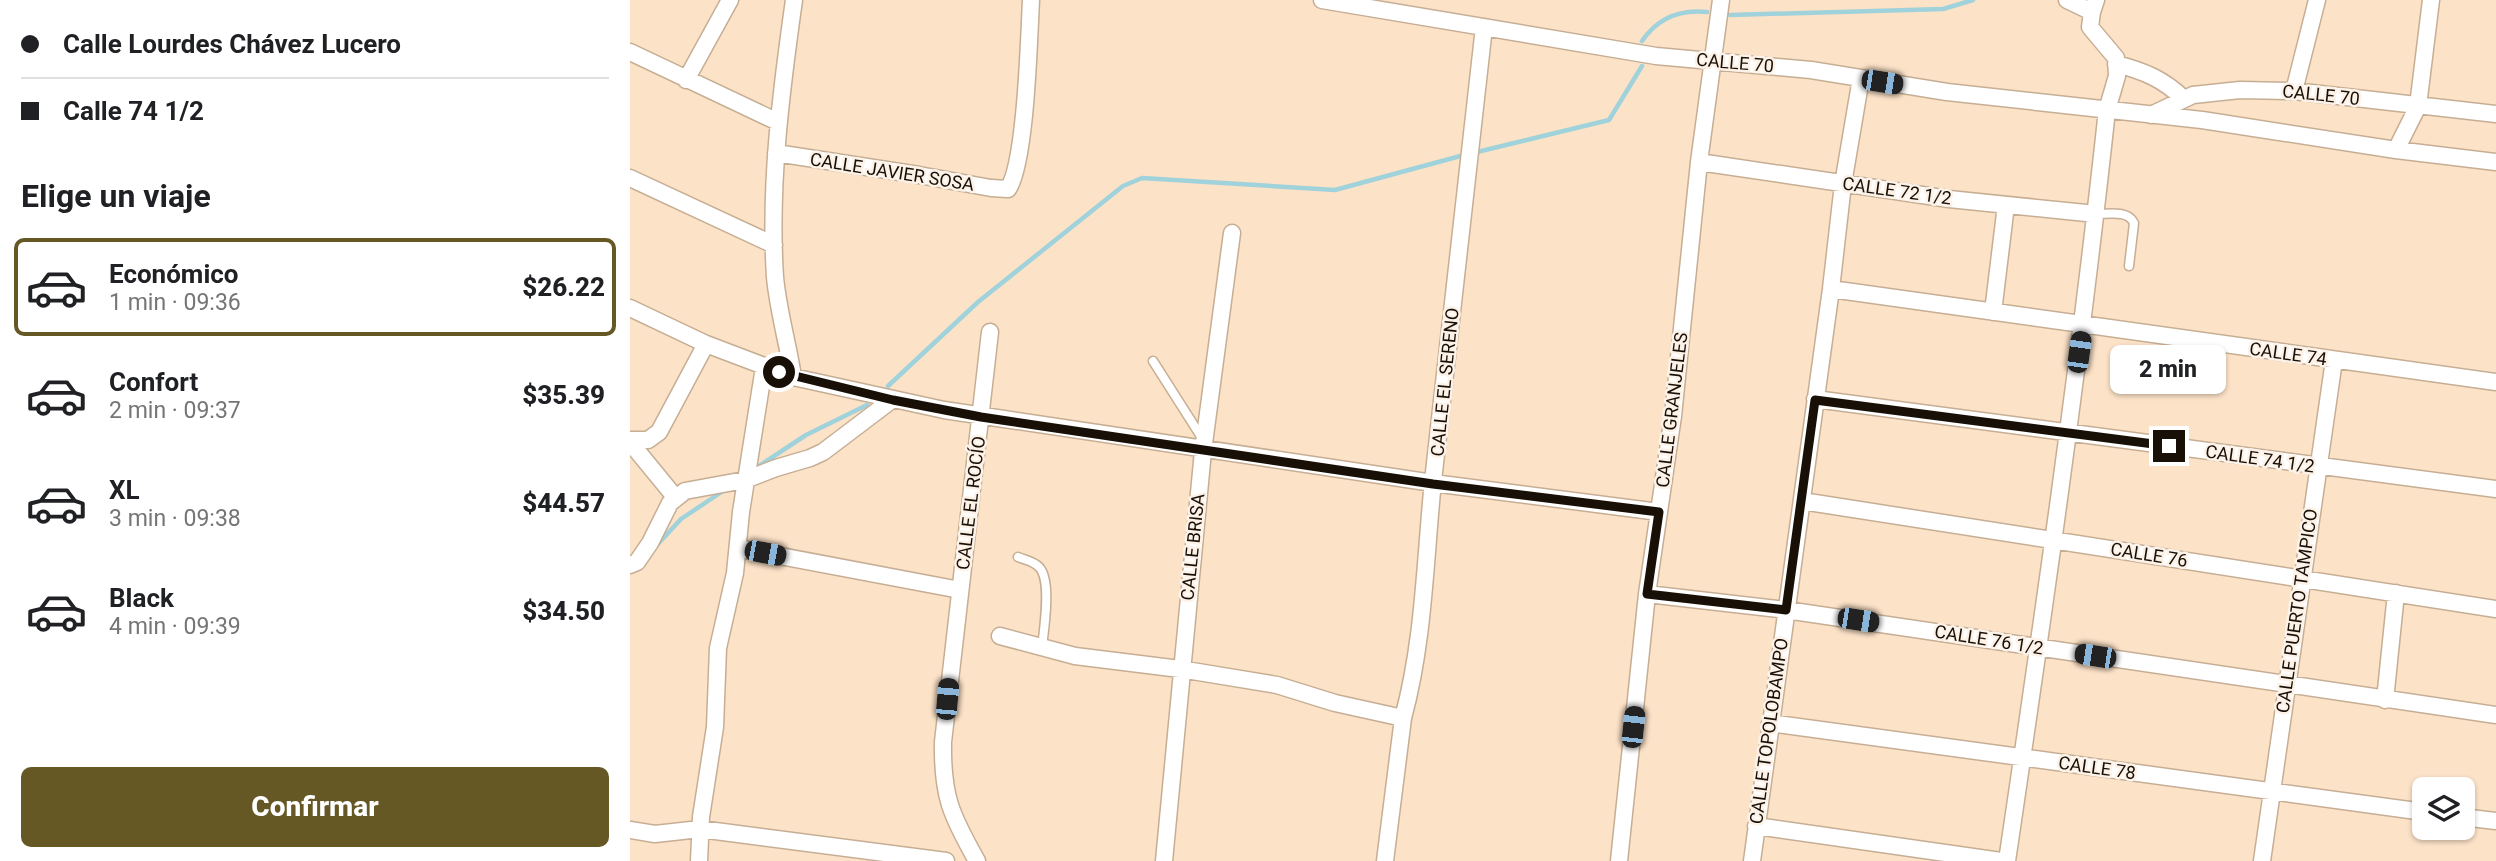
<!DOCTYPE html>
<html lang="es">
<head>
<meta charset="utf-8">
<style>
	:root { --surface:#fff; --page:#f2f2f2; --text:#202124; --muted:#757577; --line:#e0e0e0; --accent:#665825 }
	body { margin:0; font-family:Roboto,sans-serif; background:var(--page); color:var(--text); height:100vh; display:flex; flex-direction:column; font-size:26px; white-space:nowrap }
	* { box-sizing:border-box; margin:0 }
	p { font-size:23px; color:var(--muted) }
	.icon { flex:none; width:38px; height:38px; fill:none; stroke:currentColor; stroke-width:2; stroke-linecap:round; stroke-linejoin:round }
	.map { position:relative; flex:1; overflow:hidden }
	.panel { display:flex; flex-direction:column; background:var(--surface); width:630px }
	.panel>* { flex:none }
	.guide { display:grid; align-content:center; height:154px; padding:0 21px; background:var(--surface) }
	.fabs { position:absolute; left:1782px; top:777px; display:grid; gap:14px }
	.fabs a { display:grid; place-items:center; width:63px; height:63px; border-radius:10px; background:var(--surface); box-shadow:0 2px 5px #0004; font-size:35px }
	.end { position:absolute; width:32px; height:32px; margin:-16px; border:9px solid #181007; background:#fff; box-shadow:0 0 0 4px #fff }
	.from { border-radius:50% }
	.bubble { position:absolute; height:49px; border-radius:10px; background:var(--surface); box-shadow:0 2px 5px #0004; font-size:23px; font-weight:800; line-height:49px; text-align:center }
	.car { position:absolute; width:21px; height:42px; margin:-21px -10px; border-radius:9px; box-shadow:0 0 5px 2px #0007; background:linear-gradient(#222 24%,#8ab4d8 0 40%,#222 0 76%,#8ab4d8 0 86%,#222 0) }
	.guide b { display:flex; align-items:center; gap:24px; height:66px; font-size:26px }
	.guide b+b { border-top:2px solid var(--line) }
	.guide i { width:18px; height:18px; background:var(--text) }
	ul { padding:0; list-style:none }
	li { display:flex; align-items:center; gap:21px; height:98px; margin:0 14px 10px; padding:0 7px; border:4px solid transparent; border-radius:10px }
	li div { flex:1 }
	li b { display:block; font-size:26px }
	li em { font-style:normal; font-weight:800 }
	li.selected { border-color:var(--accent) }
	li>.icon { width:63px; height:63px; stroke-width:1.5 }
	h2 { padding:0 21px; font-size:32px; line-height:84px }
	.button { display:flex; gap:14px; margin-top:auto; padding:14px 21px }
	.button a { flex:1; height:80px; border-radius:10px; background:var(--accent); color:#fff; font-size:28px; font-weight:800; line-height:80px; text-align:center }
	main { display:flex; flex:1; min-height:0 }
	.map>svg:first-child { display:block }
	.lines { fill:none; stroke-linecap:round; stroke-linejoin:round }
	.stream { stroke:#9fd2db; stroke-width:4.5 }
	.service-casing { stroke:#c6ae94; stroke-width:11 }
	.minor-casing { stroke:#c6ae94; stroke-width:19 }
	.service { stroke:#fff; stroke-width:8 }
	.minor { stroke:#fff; stroke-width:16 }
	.route { stroke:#181007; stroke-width:9 }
	.labels { text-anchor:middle; stroke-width:5; stroke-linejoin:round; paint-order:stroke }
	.street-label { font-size:18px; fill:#181007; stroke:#fdf2e8 }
</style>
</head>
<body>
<main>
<section class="panel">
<div class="guide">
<b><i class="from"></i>Calle Lourdes Chávez Lucero</b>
<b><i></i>Calle 74 1/2</b>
</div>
<h2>Elige un viaje</h2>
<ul>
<li class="selected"><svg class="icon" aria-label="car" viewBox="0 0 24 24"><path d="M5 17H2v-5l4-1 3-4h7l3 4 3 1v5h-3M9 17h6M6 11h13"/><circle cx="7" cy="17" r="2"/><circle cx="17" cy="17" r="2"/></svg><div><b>Económico</b><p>1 min · 09:36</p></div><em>$26.22</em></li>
<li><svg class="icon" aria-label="car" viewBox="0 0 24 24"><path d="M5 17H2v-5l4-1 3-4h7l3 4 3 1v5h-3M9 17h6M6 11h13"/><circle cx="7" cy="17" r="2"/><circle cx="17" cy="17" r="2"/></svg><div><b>Confort</b><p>2 min · 09:37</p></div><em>$35.39</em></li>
<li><svg class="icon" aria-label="car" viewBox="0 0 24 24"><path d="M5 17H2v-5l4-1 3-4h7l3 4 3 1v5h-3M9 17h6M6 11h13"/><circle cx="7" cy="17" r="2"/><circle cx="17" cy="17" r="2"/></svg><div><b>XL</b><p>3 min · 09:38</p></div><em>$44.57</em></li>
<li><svg class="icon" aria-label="car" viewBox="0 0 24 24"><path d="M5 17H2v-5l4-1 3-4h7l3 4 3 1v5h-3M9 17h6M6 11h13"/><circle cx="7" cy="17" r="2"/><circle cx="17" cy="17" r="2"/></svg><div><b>Black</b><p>4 min · 09:39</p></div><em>$34.50</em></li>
</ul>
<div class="button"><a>Confirmar</a></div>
</section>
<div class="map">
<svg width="1866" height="861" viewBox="0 0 1866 861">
	<rect width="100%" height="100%" fill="#fce2c7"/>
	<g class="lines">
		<path class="stream" d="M1100,15L1313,9L1343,0
			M1012,41C1027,19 1049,9 1077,12
			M843,153L979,120L1012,66
			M258,386L348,302L493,186L512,178L705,190L834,155
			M126,468L176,435L237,405
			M27,545L51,519L93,491"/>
		<g class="service-casing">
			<path id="service" d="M1466,214C1479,214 1498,210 1504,223L1499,266
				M523,361L572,438
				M388,557C395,560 403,561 409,567C422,580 414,629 412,647"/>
		</g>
		<g class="minor-casing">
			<path id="minor" d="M692,0L1026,56L1181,70L1317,92L1572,120L1766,150L1866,162
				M1437,0L1462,12
				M0,52L148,122
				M1486,64C1514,71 1533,79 1554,99
				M56,80L100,0
				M1664,91L1687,0
				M1521,115L1563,95L1610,90L1664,91L1866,114
				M1766,150L1788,106L1801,0
				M146,153L289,175L361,188L378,189C396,163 399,37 401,0
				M1069,162L1319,199L1466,214
				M0,178L144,245
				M1201,289L1866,382
				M0,308L76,344L163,377L314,410L803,483L1029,512
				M1363,312L1376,205
				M163,377C158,344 148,310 145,277C139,185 151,92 164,0
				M1185,399L1866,489
				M0,440H18L29,432L76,344
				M0,442L45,497
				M1172,501L1866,609
				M108,548L330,590
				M0,565L7,562L20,543L40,503L55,491L115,480L146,468L180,458L193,452L263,399
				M1017,594L1156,610L1866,715
				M370,636L445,656L550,669L647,685L705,703L773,718
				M1755,700L1766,593
				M1140,723L1794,812
				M1832,817L1866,821
				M1126,826L1371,861
				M0,830L25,834L70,829L316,861
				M69,861L71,817L85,727L88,648L105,573L111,512L134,367
				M347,861C321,815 312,796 313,742L360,332
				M534,861L573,451L602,233
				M755,861L773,718C794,641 795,560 803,481C820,330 837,179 854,27
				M989,861L1017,594L1043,416L1069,162L1091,0
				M1122,861L1201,289L1213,184L1231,78
				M1377,861C1414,611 1450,361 1477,110L1487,76L1486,58L1460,27L1462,12L1466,0
				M1632,861L1704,360"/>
		</g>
		<use href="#service" class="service"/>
		<use href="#minor" class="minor"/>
	</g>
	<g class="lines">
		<path class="route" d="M149,372L263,400L351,417L803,484L1029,512L1017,594L1156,610L1185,400L1539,446"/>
	</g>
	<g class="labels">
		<g class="street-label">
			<text transform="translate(1105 63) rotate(5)" y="6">CALLE 70</text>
			<text transform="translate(1691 95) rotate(6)" y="6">CALLE 70</text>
			<text transform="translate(262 172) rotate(9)" y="6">CALLE JAVIER SOSA</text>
			<text transform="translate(1267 191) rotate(8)" y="6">CALLE 72 1/2</text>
			<text transform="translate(1658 354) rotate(8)" y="6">CALLE 74</text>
			<text transform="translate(815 382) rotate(-84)" y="6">CALLE EL SERENO</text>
			<text transform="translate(1042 410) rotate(-83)" y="6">CALLE GRANJELES</text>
			<text transform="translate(1630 459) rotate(8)" y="6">CALLE 74 1/2</text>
			<text transform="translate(341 503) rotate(-83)" y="6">CALLE EL ROCÍO</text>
			<text transform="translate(563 547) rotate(-84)" y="6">CALLE BRISA</text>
			<text transform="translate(1519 555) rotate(9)" y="6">CALLE 76</text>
			<text transform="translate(1667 611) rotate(-82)" y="6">CALLE PUERTO TAMPICO</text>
			<text transform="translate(1359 640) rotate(9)" y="6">CALLE 76 1/2</text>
			<text transform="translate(1139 731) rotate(-82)" y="6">CALLE TOPOLOBAMPO</text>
			<text transform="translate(1467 768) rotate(8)" y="6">CALLE 78</text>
		</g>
	</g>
</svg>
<div class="fabs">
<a><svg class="icon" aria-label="layers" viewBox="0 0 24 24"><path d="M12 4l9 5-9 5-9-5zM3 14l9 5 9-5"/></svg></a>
</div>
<i class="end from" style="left:149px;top:372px"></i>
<i class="end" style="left:1539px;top:446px"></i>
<div class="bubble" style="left:1480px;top:345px;width:116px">2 min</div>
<i class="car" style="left:1252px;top:82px;rotate:99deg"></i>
<i class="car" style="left:1449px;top:352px;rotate:8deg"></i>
<i class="car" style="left:135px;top:553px;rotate:101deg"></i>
<i class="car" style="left:1228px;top:620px;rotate:99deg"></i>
<i class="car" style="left:1465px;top:656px;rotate:279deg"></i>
<i class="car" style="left:317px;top:699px;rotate:5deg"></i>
<i class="car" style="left:1003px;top:727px;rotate:6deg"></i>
</div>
</main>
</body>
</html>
